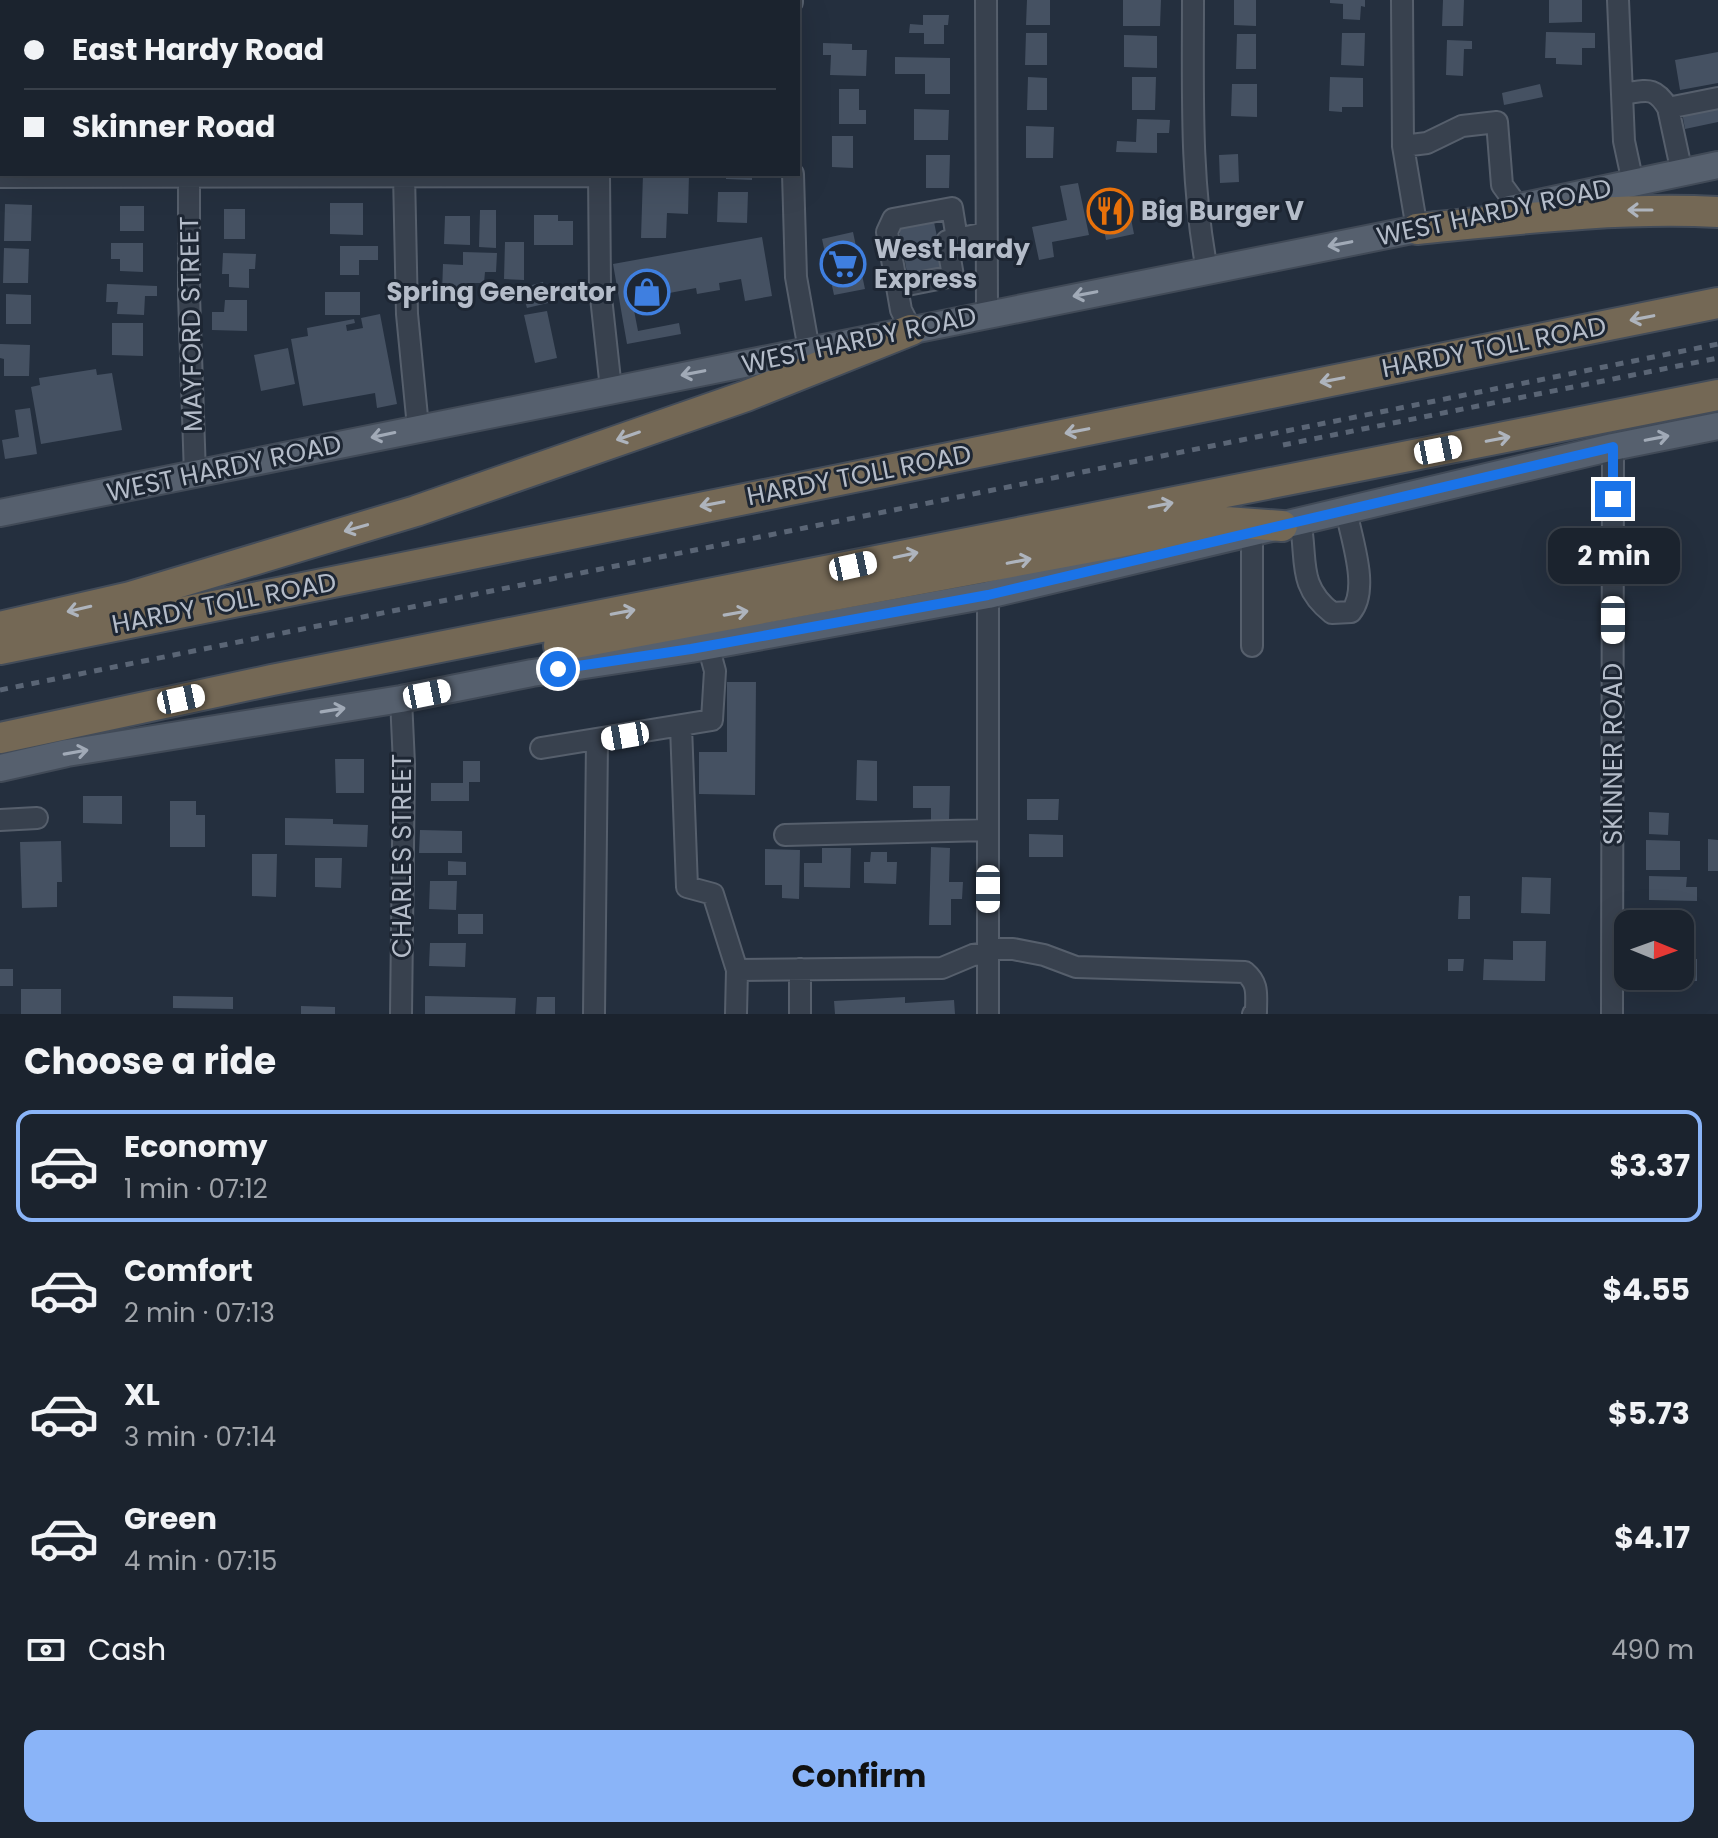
<!DOCTYPE html>
<html lang="en">
<head>
<meta charset="utf-8">
<style>
	:root { --surface:#1b232e; --page:#282f3a; --text:#f1f3f6; --muted:#a0a4aa; --line:#39404a; --accent:#8ab4f8 }
	body { margin:0; font-family:Poppins,sans-serif; background:var(--page); color:var(--text); height:100vh; display:flex; flex-direction:column; font-size:30px; white-space:nowrap }
	* { box-sizing:border-box; margin:0 }
	p { font-size:26px; color:var(--muted) }
	.icon { flex:none; width:44px; height:44px; fill:none; stroke:currentColor; stroke-width:2; stroke-linecap:round; stroke-linejoin:round }
	.map { position:relative; height:1014px; overflow:hidden }
	.drawer { display:flex; flex-direction:column; background:var(--surface); flex:1 }
	.drawer>* { flex:none }
	.guide { position:absolute; left:0px; top:0px; width:800px; height:176px; box-shadow:0 8px 32px #0002,0 0 0 2px var(--line); display:grid; align-content:center; height:176px; padding:0 24px; background:var(--surface) }
	.needle { width:52px; rotate:91deg }
	.fabs { position:absolute; left:1614px; top:910px; display:grid; gap:16px }
	.fabs a { display:grid; place-items:center; width:80px; height:80px; border-radius:16px; background:var(--surface); box-shadow:0 8px 32px #0002,0 0 0 2px var(--line); font-size:40px }
	.end { position:absolute; width:36px; height:36px; margin:-18px; border:10px solid #1a73e8; background:#fff; box-shadow:0 0 0 4px #fff }
	.from { border-radius:50% }
	.bubble { position:absolute; height:56px; border-radius:16px; background:var(--surface); box-shadow:0 8px 32px #0002,0 0 0 2px var(--line); font-size:26px; font-weight:700; line-height:56px; text-align:center }
	.car { position:absolute; width:24px; height:48px; margin:-24px -12px; border-radius:10px; box-shadow:0 0 6px 2px #0007; background:linear-gradient(#fff 24%,#345 0 40%,#fff 0 76%,#345 0 86%,#fff 0) }
	.guide b { display:flex; align-items:center; gap:28px; height:76px; font-size:30px }
	.guide b+b { border-top:2px solid var(--line) }
	.guide i { width:20px; height:20px; background:var(--text) }
	ul { padding:0; list-style:none }
	li { display:flex; align-items:center; gap:24px; height:112px; margin:0 16px 12px; padding:0 8px; border:4px solid transparent; border-radius:16px }
	li div { flex:1 }
	li b { display:block; font-size:30px }
	li em { font-style:normal; font-weight:700 }
	li.active { border-color:var(--accent) }
	li>.icon { width:72px; height:72px; stroke-width:1.5 }
	h2 { padding:0 24px; font-size:36px; line-height:96px }
	.pay { display:flex; align-items:center; gap:20px; height:88px; padding:0 24px; font-size:30px }
	.pay p { margin-inline-start:auto }
	.button { display:flex; gap:16px; margin-top:auto; padding:16px 24px }
	.button a { flex:1; height:92px; border-radius:16px; background:var(--accent); color:#111; font-size:32px; font-weight:700; line-height:92px; text-align:center }
	.map>svg:first-child { display:block }
	.building { fill:#455162 }
	.lines { fill:none; stroke-linecap:round; stroke-linejoin:round }
	.minor-casing { stroke:#565f6c; stroke-width:24 }
	.major-casing { stroke:#414a57; stroke-width:30 }
	.highway-casing { stroke:#434c59; stroke-width:34 }
	.minor { stroke:#38414e; stroke-width:20 }
	.major { stroke:#56606e; stroke-width:26 }
	.highway { stroke:#746855; stroke-width:30 }
	.rail { stroke:#5a6575; stroke-width:5; stroke-dasharray:8 8; stroke-linecap:butt }
	.oneway { stroke:#aeb4bd }
	.oneway2 { stroke:#a1aab7 }
	.route { stroke:#1a73e8; stroke-width:10 }
	.labels { text-anchor:middle; stroke-width:6; stroke-linejoin:round; paint-order:stroke }
	.poi-label { font-size:26px; font-weight:bold; fill:#b4bcc9; stroke:#1d2633; text-anchor:start }
	.street-label { font-size:26px; fill:#b4bcc9; stroke:#1d2633 }
</style>
</head>
<body>
<div class="map">
<svg width="1718" height="1014" viewBox="0 0 1718 1014">
	<rect width="100%" height="100%" fill="#242f3e"/>
	<path class="building" d="M1027,0H1050V25H1026Z
		M1123,0H1161L1160,26H1123Z
		M1234,0H1256V26L1234,25Z
		M1330,0H1365V7L1361,6L1360,20L1343,19V4L1330,3Z
		M1443,0H1464L1463,26H1442Z
		M1549,0H1582V22L1549,23Z
		M923,15H949L948,25H944V44H924V33H909L910,24L923,25Z
		M1546,32L1595,33V48H1582V65L1556,64V58H1545Z
		M1026,33H1047V65H1025Z
		M1342,33H1365L1364,66L1341,65Z
		M1237,34H1256V69H1236Z
		M1124,35L1157,36V68L1124,67Z
		M1447,40L1472,41V49H1464L1463,76L1446,75Z
		M823,43L852,44V50H867L866,76L830,75L831,55H823Z
		M1718,52V83L1680,90L1675,60Z
		M895,57L950,58V94H925V74H895Z
		M1028,77L1047,78V110H1027Z
		M1132,77H1156L1155,110H1132Z
		M1330,77L1363,78V107H1342V112L1329,111Z
		M1232,84H1257V117L1231,116Z
		M1540,84L1543,97L1504,105L1502,93Z
		M839,89H859V110H866V124H839Z
		M1718,105V122L1685,129L1682,112Z
		M914,109L949,110L948,140H914Z
		M1137,119L1170,120L1169,133H1157V153L1116,152L1117,141L1136,142Z
		M1026,126L1054,127L1053,158H1026Z
		M832,136H853V168L832,167Z
		M1238,154L1239,182L1220,183L1219,155Z
		M926,155H950L949,188H926Z
		M643,174H689L688,214L667,213L666,238H641Z
		M726,174H752V180L726,179Z
		M1078,183L1089,235L1052,242L1054,257L1039,260L1032,227L1067,220L1060,186Z
		M718,192H748L747,223L717,222Z
		M1120,198L1122,210L1129,208L1134,234L1106,240L1099,203Z
		M330,203H363V235L330,234Z
		M5,204L32,205L31,241H4Z
		M120,206H144V231H120Z
		M224,209H245V239H224Z
		M480,210H496V248L479,247Z
		M534,215H558V221H573V245H534Z
		M445,216H470V245L444,244Z
		M933,217L944,271L908,278L898,224Z
		M853,232L865,289L834,295L822,239Z
		M762,237L772,296L745,301L741,279L719,283L720,290L697,294L696,288L632,300L638,331L679,323L681,334L627,344L613,264Z
		M505,242H524V280L504,279Z
		M111,243H143V272L120,271V259H111Z
		M340,246H378V260H359V275H340Z
		M4,248L29,249L28,283H3Z
		M463,252L497,253L496,272H485L484,283H468V294L442,293L443,264L463,265Z
		M223,253L256,254L255,269H249V288L229,287V274H222Z
		M543,282L548,303L527,308L521,288Z
		M107,284L157,286V296H145L144,315L117,314L118,302H106Z
		M325,292H360V315H325Z
		M6,294L31,295V324H6Z
		M225,300H247V331L212,330V312H224Z
		M547,311L557,358L535,363L524,315Z
		M380,314L397,404L377,408L375,393L303,406L291,339L308,336L307,328L354,319L355,323L346,325L347,331L363,328L361,318Z
		M112,323H143V356L112,355Z
		M0,344L30,345L29,376H4V359L0,358Z
		M288,348L295,384L261,391L254,355Z
		M96,369L97,375L112,373L122,430L41,444L31,387L40,385L39,378Z
		M30,408L37,454L5,459L2,440L19,437L15,410Z
		M727,682H756L755,795L699,794V752H727Z
		M335,759H364V793H336Z
		M857,760L877,761V801L856,800Z
		M463,761H480V782H469V801H431V783H463Z
		M913,786H950L949,820H931V808H913Z
		M83,796H122V824L83,823Z
		M1027,799H1059L1058,820H1027Z
		M170,801H196V815H205V847H170Z
		M1649,812L1669,813L1668,835L1649,834Z
		M285,818L333,819V824L368,825L367,847L285,845Z
		M420,830L462,831V853H419Z
		M1029,834L1063,835V857H1029Z
		M1708,839L1718,840V871H1708Z
		M1646,840L1680,841V870H1646Z
		M61,841L62,882H57V907L22,908L20,842Z
		M931,847L950,848L949,882H963L962,899H951V925H929Z
		M822,848H851L850,888L804,887V863H822Z
		M765,849L800,850L799,899L782,898V885H765Z
		M871,852H887V862H897L896,884L864,883V862H870Z
		M252,854H277L276,897L252,896Z
		M315,858H342L341,888L315,887Z
		M448,861L466,862V875H448Z
		M1649,876L1687,877L1686,887H1697V901L1649,900Z
		M1522,877L1551,878L1550,914L1521,913Z
		M430,881H457L456,910L429,909Z
		M1459,896H1470V919H1458Z
		M1653,912L1689,913L1688,938H1680V924H1652Z
		M458,914H483V934H458Z
		M1513,941H1546L1545,981L1483,980L1484,959L1513,960Z
		M430,943H466L465,967L429,966Z
		M1448,959H1464L1463,971H1448Z
		M1680,959H1697V981L1663,982L1662,976H1680Z
		M0,969H13V986H0Z
		M21,989H61V1014H21Z
		M173,996L233,997V1009L173,1008Z
		M425,996L516,998L515,1014H425Z
		M537,997H555V1014H536Z
		M905,997V1003L954,1000L955,1014H835L834,1001Z
		M301,1006L335,1007V1014H301Z"/>
	<g class="lines">
		<g class="minor-casing">
			<path id="minor" d="M190,0V2
				M406,0V2
				M601,0V2
				M986,0L987,314
				M1193,0C1193,91 1190,181 1207,270
				M1402,0L1403,146L1417,229
				M1618,0L1624,141L1633,183
				M792,2V0
				M1622,94C1646,91 1654,85 1668,108L1718,98
				M1668,108L1682,173
				M1403,146L1427,143L1462,126L1497,122L1502,185L1518,207
				M189,174V295L195,475
				M404,174L407,314L418,427
				M599,174L600,288L611,389
				M793,174L796,277L809,350
				M0,177L599,176
				M897,287L887,232L893,219L952,208L957,239
				M911,330L901,310L897,287L953,276L947,241L986,233
				M1300,521C1308,558 1296,585 1332,613L1351,612C1370,589 1351,538 1346,510
				M1252,533V646
				M401,699L404,764L401,1014
				M681,726L687,887L713,894L737,970
				M541,748L712,720L715,671L708,645
				M0,820L37,818
				M785,835L988,830
				M988,949H1013L1044,955L1076,967L1245,972C1259,984 1256,994 1256,1012L1253,1014
				M800,969V1014
				M594,1014L597,741
				M736,1014L737,970L942,968L973,955L988,953
				M988,1014V595
				M1612,1014L1613,447"/>
		</g>
		<g class="major-casing">
			<path id="major" d="M1510,209L1718,165
				M0,513L1437,225
				M0,768L67,753L401,699L532,673L691,649L988,595L1613,447L1718,426"/>
		</g>
		<g class="highway-casing">
			<path id="highway" d="M1417,229C1518,219 1617,207 1718,212
				M0,627L130,597L416,511L746,396L911,330
				M559,646L1226,522L1282,526
				M0,649L1718,303
				M0,738L272,680L1718,395"/>
		</g>
		<use href="#minor" class="minor"/>
		<use href="#major" class="major"/>
		<use href="#highway" class="highway"/>
		<path class="rail" d="M1283,445L1718,358
			M0,690L1718,344"/>
	</g>
	<defs><path id="oneway-shaft" d="M-6 0H5M1.5-3L5.5 0L1.5 3" fill="none" stroke-width="1.6" stroke-linecap="round" stroke-linejoin="round" transform="scale(2)"/></defs>
	<g class="oneway">
		<use href="#oneway-shaft" transform="translate(1640 210) rotate(-180)"/>
		<use href="#oneway-shaft" transform="translate(1642 318) rotate(169)"/>
		<use href="#oneway-shaft" transform="translate(1332 380) rotate(169)"/>
		<use href="#oneway-shaft" transform="translate(1077 431) rotate(169)"/>
		<use href="#oneway-shaft" transform="translate(628 436) rotate(161)"/>
		<use href="#oneway-shaft" transform="translate(1498 439) rotate(-11)"/>
		<use href="#oneway-shaft" transform="translate(712 504) rotate(169)"/>
		<use href="#oneway-shaft" transform="translate(1161 505) rotate(-11)"/>
		<use href="#oneway-shaft" transform="translate(356 528) rotate(164)"/>
		<use href="#oneway-shaft" transform="translate(906 555) rotate(-12)"/>
		<use href="#oneway-shaft" transform="translate(1019 561) rotate(-11)"/>
		<use href="#oneway-shaft" transform="translate(79 609) rotate(167)"/>
		<use href="#oneway-shaft" transform="translate(623 612) rotate(-11)"/>
		<use href="#oneway-shaft" transform="translate(736 613) rotate(-10)"/>
	</g>
	<g class="oneway2">
		<use href="#oneway-shaft" transform="translate(1340 244) rotate(169)"/>
		<use href="#oneway-shaft" transform="translate(1085 294) rotate(169)"/>
		<use href="#oneway-shaft" transform="translate(693 373) rotate(169)"/>
		<use href="#oneway-shaft" transform="translate(383 435) rotate(168)"/>
		<use href="#oneway-shaft" transform="translate(1657 438) rotate(-11)"/>
		<use href="#oneway-shaft" transform="translate(333 710) rotate(-9)"/>
		<use href="#oneway-shaft" transform="translate(76 752) rotate(-10)"/>
	</g>
	<g class="lines">
		<path class="route" d="M558,669L691,649L988,595L1613,447V499"/>
	</g>
	<defs>
		<g id="restaurant-ring" transform="scale(2.3)"><circle r="9.5" fill="#1d2633" stroke="#e8710a" stroke-width="1.5"/><path d="M-5-6h1v4h1v-4h1v4h1v-4h1v5L-1.5 .5V6h-2V.5L-5-1ZM5-6V6H3V1.5H1.5Q1.5-4 5-6Z" fill="#e8710a"/></g>
		<g id="supermarket-ring" transform="scale(2.3)"><circle r="9.5" fill="#1d2633" stroke="#3f7fe0" stroke-width="1.5"/><path d="M-6-5.5h2.5l.6 2H6L4.5 2H-2.5L-4.4-4H-6ZM-1.5 3.2a1.3 1.3 0 1 0 .1 0ZM3 3.2a1.3 1.3 0 1 0 .1 0Z" fill="#3f7fe0"/></g>
		<g id="shop-ring" transform="scale(2.3)"><circle r="9.5" fill="#1d2633" stroke="#3f7fe0" stroke-width="1.5"/><path d="M-5-2.5h2.3a2.7 3.5 0 0 1 5.4 0H5L5.5 6h-11ZM-1.5-2.5h3a1.5 2.3 0 0 0-3 0Z" fill="#3f7fe0"/></g>
	</defs>
	<g fill-rule="evenodd">
		<use href="#restaurant-ring" x="1110" y="211"/>
		<use href="#supermarket-ring" x="843" y="264"/>
		<use href="#shop-ring" x="647" y="292"/>
	</g>
	<g class="labels">
		<g class="poi-label">
			<text x="1141" y="220">Big Burger V</text>
			<text x="874" y="258">West Hardy<tspan x="874" dy="30">Express</tspan></text>
			<text x="616" y="301" text-anchor="end">Spring Generator</text>
		</g>
		<g class="street-label">
			<text transform="translate(1494 212) rotate(-12)" y="9">WEST HARDY ROAD</text>
			<text transform="translate(191 324) rotate(-91)" y="9">MAYFORD STREET</text>
			<text transform="translate(859 340) rotate(-12)" y="9">WEST HARDY ROAD</text>
			<text transform="translate(1494 347) rotate(-11)" y="9">HARDY TOLL ROAD</text>
			<text transform="translate(224 468) rotate(-12)" y="9">WEST HARDY ROAD</text>
			<text transform="translate(859 475) rotate(-11)" y="9">HARDY TOLL ROAD</text>
			<text transform="translate(224 603) rotate(-11)" y="9">HARDY TOLL ROAD</text>
			<text transform="translate(1613 754) rotate(-90)" y="9">SKINNER ROAD</text>
			<text transform="translate(402 856) rotate(-90)" y="9">CHARLES STREET</text>
		</g>
	</g>
</svg>
<div class="fabs">
<a><svg class="needle" viewBox="-14 -14 28 28"><path d="M0-13l5 13h-10z" fill="#e53935"/><path d="M0 13l5-13h-10z" fill="#a0a4aa"/></svg></a>
</div>
<i class="end from" style="left:558px;top:669px"></i>
<i class="end" style="left:1613px;top:499px"></i>
<div class="bubble" style="left:1548px;top:528px;width:132px">2 min</div>
<i class="car" style="left:1438px;top:450px;rotate:79deg"></i>
<i class="car" style="left:853px;top:566px;rotate:78deg"></i>
<i class="car" style="left:1613px;top:620px;rotate:180deg"></i>
<i class="car" style="left:427px;top:694px;rotate:79deg"></i>
<i class="car" style="left:181px;top:699px;rotate:78deg"></i>
<i class="car" style="left:625px;top:736px;rotate:260deg"></i>
<i class="car" style="left:988px;top:889px;rotate:180deg"></i>
<div class="guide">
<b><i class="from"></i>East Hardy Road</b>
<b><i></i>Skinner Road</b>
</div>
</div>
<section class="drawer">
<h2>Choose a ride</h2>
<ul>
<li class="active"><svg class="icon" aria-label="car" viewBox="0 0 24 24"><path d="M5 17H2v-5l4-1 3-4h7l3 4 3 1v5h-3M9 17h6M6 11h13"/><circle cx="7" cy="17" r="2"/><circle cx="17" cy="17" r="2"/></svg><div><b>Economy</b><p>1 min · 07:12</p></div><em>$3.37</em></li>
<li><svg class="icon" aria-label="car" viewBox="0 0 24 24"><path d="M5 17H2v-5l4-1 3-4h7l3 4 3 1v5h-3M9 17h6M6 11h13"/><circle cx="7" cy="17" r="2"/><circle cx="17" cy="17" r="2"/></svg><div><b>Comfort</b><p>2 min · 07:13</p></div><em>$4.55</em></li>
<li><svg class="icon" aria-label="car" viewBox="0 0 24 24"><path d="M5 17H2v-5l4-1 3-4h7l3 4 3 1v5h-3M9 17h6M6 11h13"/><circle cx="7" cy="17" r="2"/><circle cx="17" cy="17" r="2"/></svg><div><b>XL</b><p>3 min · 07:14</p></div><em>$5.73</em></li>
<li><svg class="icon" aria-label="car" viewBox="0 0 24 24"><path d="M5 17H2v-5l4-1 3-4h7l3 4 3 1v5h-3M9 17h6M6 11h13"/><circle cx="7" cy="17" r="2"/><circle cx="17" cy="17" r="2"/></svg><div><b>Green</b><p>4 min · 07:15</p></div><em>$4.17</em></li>
</ul>
<div class="pay"><svg class="icon" aria-label="cash" viewBox="0 0 24 24"><path d="M3 7h18v10H3z"/><circle cx="12" cy="12" r="2"/></svg>Cash<p>490 m</p></div>
<div class="button"><a>Confirm</a></div>
</section>
</body>
</html>
